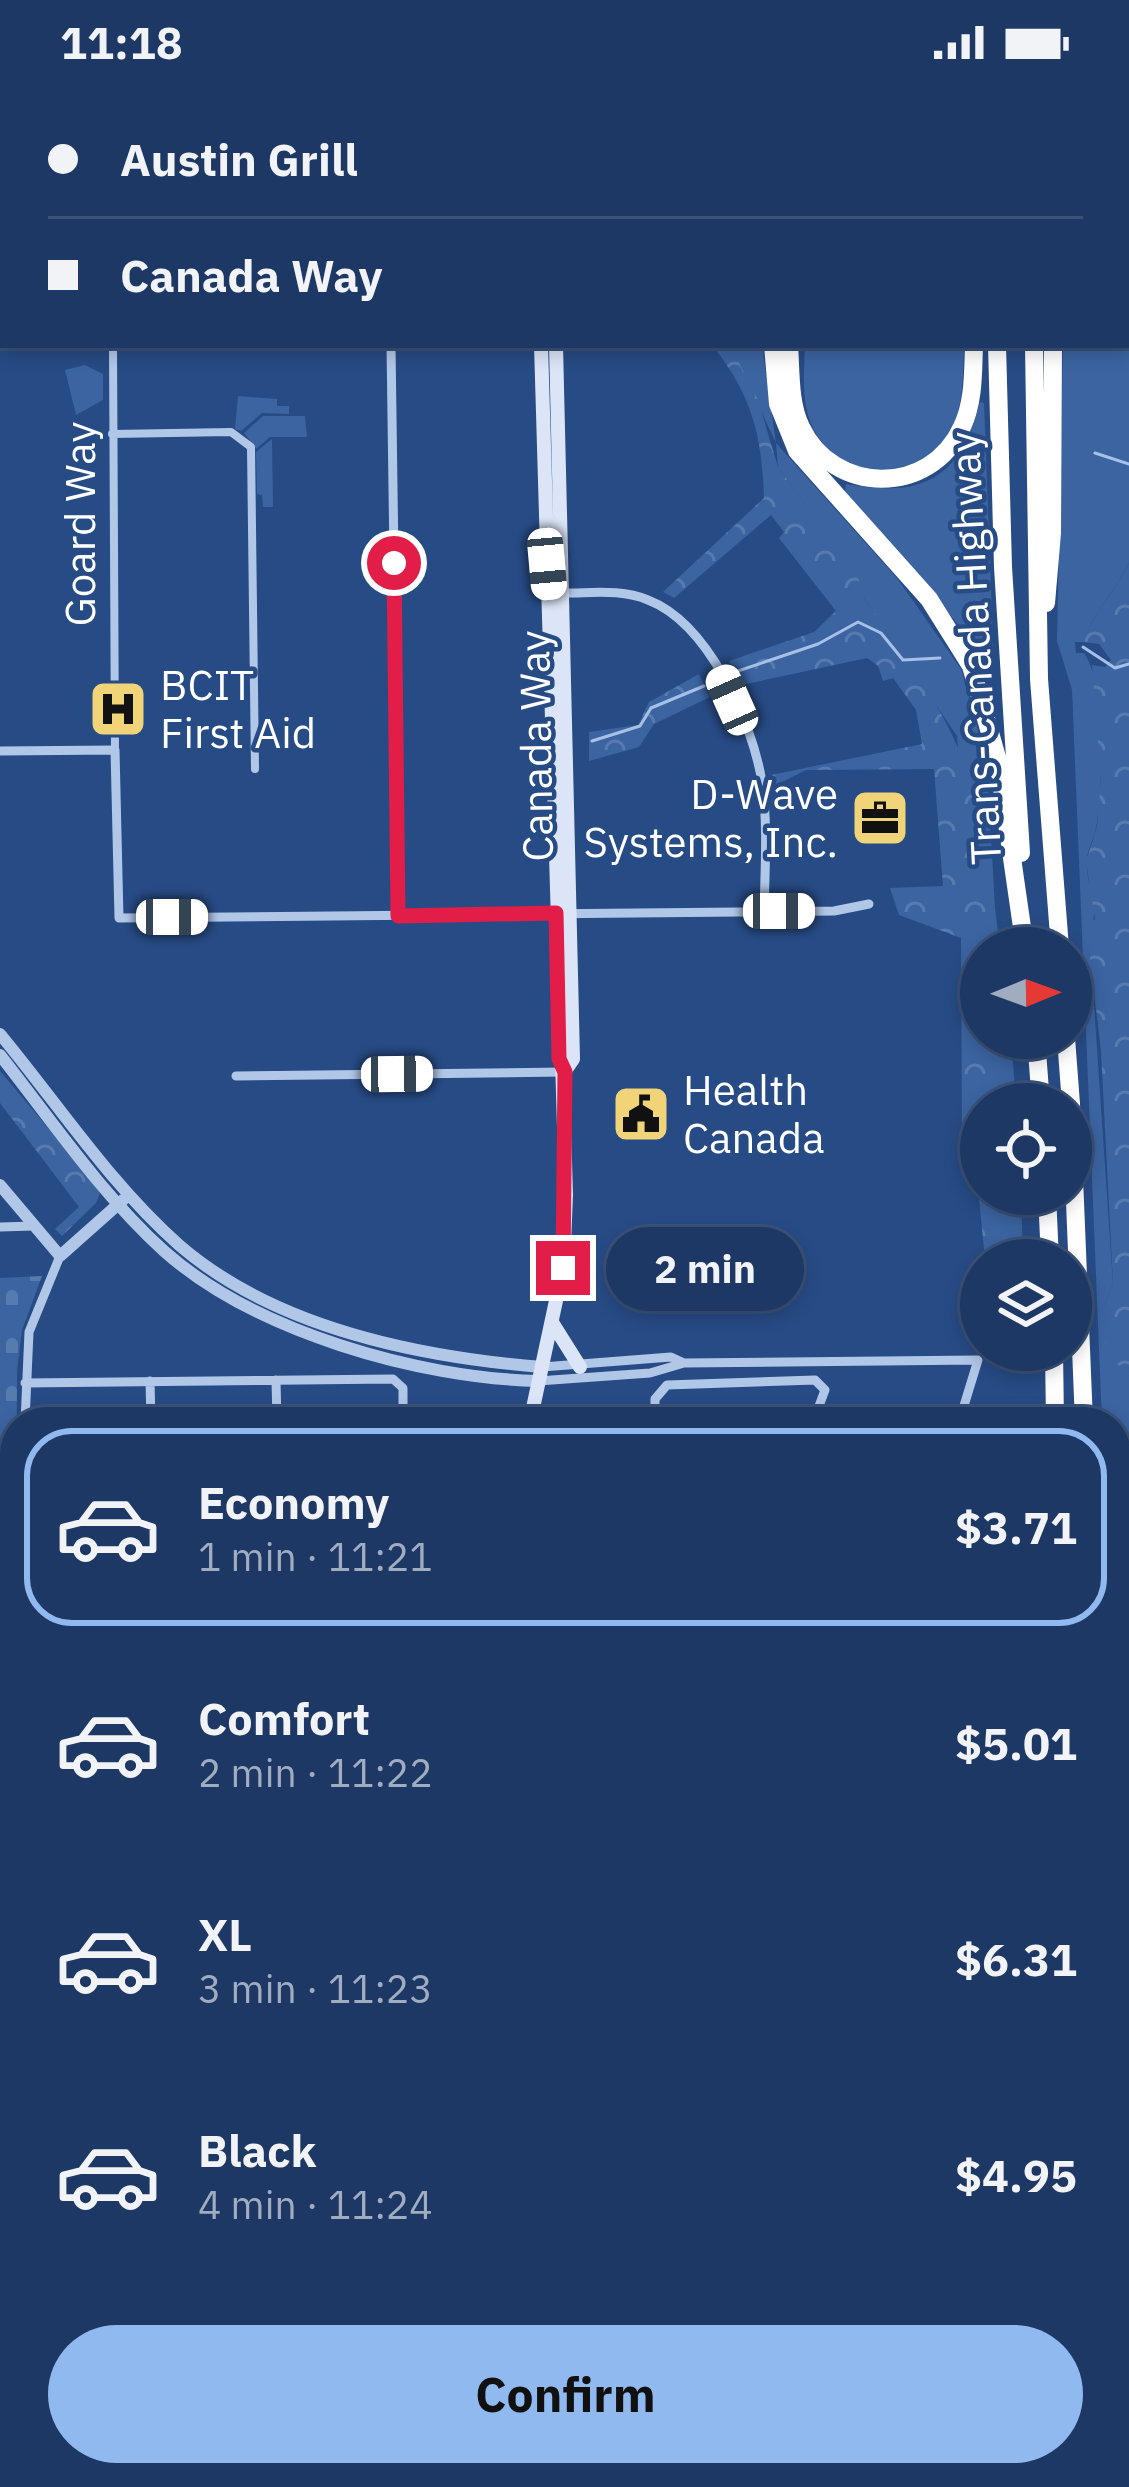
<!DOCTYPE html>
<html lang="en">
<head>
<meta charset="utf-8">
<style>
	:root { --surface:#1d3864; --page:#253f6a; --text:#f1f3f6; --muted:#a0acbf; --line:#3b5278; --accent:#90b9f0 }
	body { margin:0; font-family:"IBM Plex Sans",sans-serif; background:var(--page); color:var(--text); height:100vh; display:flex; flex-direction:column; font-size:45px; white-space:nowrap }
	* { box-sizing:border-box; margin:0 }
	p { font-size:39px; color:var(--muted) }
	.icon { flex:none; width:66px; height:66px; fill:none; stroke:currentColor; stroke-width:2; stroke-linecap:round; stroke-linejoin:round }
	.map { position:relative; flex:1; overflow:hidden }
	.panel { position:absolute; left:0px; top:1323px; width:1131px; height:1080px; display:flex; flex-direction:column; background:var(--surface); border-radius:48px 48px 0 0; box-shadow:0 6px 18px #0003,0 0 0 3px var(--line) }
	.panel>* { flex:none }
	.top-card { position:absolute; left:0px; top:0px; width:1131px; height:264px; box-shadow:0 6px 18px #0003,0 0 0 3px var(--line); display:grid; align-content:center; height:264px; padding:0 48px; background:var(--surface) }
	.needle { width:78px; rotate:89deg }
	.controls { position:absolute; left:960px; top:843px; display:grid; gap:24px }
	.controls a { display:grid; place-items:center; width:132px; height:132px; border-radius:50%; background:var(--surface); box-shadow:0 6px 18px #0003,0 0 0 3px var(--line); font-size:60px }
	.end { position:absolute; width:54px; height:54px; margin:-27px; border:15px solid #e11d48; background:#fff; box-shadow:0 0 0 6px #fff }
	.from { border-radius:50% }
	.bubble { position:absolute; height:84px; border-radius:42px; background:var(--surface); box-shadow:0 6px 18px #0003,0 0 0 3px var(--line); font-size:39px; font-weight:700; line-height:84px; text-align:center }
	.car { position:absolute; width:36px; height:72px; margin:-36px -18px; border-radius:15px; box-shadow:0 0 9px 3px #0007; background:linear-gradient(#fff 24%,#345 0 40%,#fff 0 76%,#345 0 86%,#fff 0) }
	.top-card b { display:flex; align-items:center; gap:42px; height:114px; font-size:45px }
	.top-card b+b { border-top:3px solid var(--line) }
	.top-card i { width:30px; height:30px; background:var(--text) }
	ul { padding:21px 0 0; list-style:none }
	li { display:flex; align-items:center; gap:36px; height:198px; margin:0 24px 18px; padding:0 24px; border:6px solid transparent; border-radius:48px }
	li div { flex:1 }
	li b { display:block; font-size:45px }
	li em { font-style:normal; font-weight:700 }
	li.selected { border-color:var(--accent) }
	li>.icon { width:108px; height:108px; stroke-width:1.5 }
	.primary-button { display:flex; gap:24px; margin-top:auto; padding:24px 48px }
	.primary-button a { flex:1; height:138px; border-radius:72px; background:var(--accent); color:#111; font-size:48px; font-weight:700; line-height:138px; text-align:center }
	.status { display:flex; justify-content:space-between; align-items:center; height:84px; padding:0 60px; background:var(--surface); direction:ltr }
	.status svg { height:33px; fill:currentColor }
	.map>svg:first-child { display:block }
	.green { fill:#3b64a1 }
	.forest { fill:url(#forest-crowns) }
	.cemetery { fill:url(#cemetery-stones) }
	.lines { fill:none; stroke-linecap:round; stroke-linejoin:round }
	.stream { stroke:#a6c1e8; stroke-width:3 }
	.pedestrian { stroke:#b1c7e8; stroke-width:8 }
	.minor { stroke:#b1c7e8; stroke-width:9 }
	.tertiary { stroke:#b1c7e8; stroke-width:12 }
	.secondary { stroke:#dbe5f7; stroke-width:14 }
	.motorway { stroke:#fff; stroke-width:18 }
	.route { stroke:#e11d48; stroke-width:15 }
	.labels { text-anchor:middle; stroke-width:9; stroke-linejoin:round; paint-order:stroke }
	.street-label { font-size:42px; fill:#fff; stroke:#274b85 }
	.poi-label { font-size:42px; fill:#fff; stroke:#274b85; text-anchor:start }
</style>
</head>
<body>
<div class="status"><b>11:18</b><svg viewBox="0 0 49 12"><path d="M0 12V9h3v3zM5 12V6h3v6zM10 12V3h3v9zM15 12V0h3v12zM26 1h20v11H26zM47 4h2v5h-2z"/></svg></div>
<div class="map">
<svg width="1129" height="2403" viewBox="0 0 1129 2403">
	<defs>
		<pattern id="forest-crowns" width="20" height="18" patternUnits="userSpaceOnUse" patternTransform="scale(3)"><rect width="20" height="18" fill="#3b64a1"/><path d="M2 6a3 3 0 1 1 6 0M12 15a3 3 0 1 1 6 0" fill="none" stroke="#587baf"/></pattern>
		<pattern id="cemetery-stones" width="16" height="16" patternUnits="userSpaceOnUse" patternTransform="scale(3)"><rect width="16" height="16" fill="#3b64a1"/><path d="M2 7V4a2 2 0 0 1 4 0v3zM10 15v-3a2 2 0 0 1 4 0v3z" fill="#587baf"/></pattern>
	</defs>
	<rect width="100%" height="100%" fill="#274b85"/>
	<path class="green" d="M1129,238V479C1115,508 1093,528 1084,558H1075L1076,569H1084C1106,599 1103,699 1097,738C1096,750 1089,762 1087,774C1084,800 1103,821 1089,848L1113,1199L1105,1222L1127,1288L1129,1283V1584L1121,1586L1122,1715L1129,1716V2331L1116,2333V1338H1102L1072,606L1057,557L1063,261H1128Z
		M730,261H762L776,359L897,494L961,585L987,679L995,824L968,806L957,652L865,516L856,491L778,383L776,359Z
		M805,261H964C963,289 964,319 952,345C926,396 850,401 818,353C800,326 804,292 805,261Z
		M85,281L103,290V316L76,331L65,286Z
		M238,312L277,315V322H289V330L262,329L241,347L235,345Z
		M980,318L984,319L994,583L845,407L846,400C923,414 959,396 980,318Z
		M263,332H305L307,353H270L256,365L244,349Z
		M272,355L273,423H263L262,411L257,410L256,368Z"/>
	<path class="forest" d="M712,261H730L758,316L778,383L857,491L865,516C925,601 1004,696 968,805L995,824L1000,864H981V954H1011L1016,1020H981V1110H1021L1023,1176H985L974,1062L962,1056L961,854L899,831L890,804L943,802L934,685L806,686L776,701L771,691L922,660L916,626L893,594L883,597L878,582L867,574L737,602L729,577L814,548L836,527L779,454L784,448L771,431L674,514L663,508L764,414C762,351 752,311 712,261Z
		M1129,479V1283L1127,1289L1105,1269V1222L1113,1199L1101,967L1086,841L1095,835L1086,778L1097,742L1101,693L1092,581L1105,583L1111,576L1099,560L1084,558C1093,528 1115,508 1129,479Z
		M699,590L710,613L654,640L639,663L589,677V648L638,641L649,618Z
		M0,987L101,1107L96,1119L62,1152L55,1145L79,1123L0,1019Z
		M949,2388H989L985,2403H863Z"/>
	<path class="cemetery" d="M42,1192L22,1246L17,1286L15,1743L0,1747V1194Z"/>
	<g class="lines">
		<path class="stream" d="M918,3L919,0
			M1095,369L1129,380
			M1083,563L1115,584L1129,580
			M735,588L818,560L858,538L881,549L903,576L940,574
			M592,657L640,642L651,624L704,602"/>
		<path class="pedestrian" d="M113,261L115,666
			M112,350L231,348L251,363L255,685"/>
		<path class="minor" d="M665,0V3
			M805,0V3
			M0,257H3
			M391,261L399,832
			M566,509C593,509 622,505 648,516C708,539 752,637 762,698C768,740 765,785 764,828
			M0,667L115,666L119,834L834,827L869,820
			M236,992L564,988
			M0,1143L34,1142
			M542,1283L671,1273L684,1279L978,1276L959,1338
			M276,1296L277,1338
			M150,1297L151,1338
			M538,1297L650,1289L684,1279
			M25,1299L393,1295L403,1304V1338
			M25,1338L29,1248L60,1172
			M655,1338V1315L667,1301L815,1296L825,1306L813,1338
			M0,2214H15
			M0,2326L15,2325
			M36,2388V2403
			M166,2388V2403
			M422,2388V2403
			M670,2388V2403
			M819,2388L820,2403"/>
		<path class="tertiary" d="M0,950C58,1020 110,1100 179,1161C275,1244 419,1273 542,1283
			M0,971C52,1037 102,1111 164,1167C255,1248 418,1294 538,1297
			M0,1101L60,1172L123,1116
			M1116,2346L1129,2344
			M837,2403L900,2388"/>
		<path class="secondary" d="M538,0V3
			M552,0L553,3
			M0,190H3
			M1128,194H1129
			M0,208H3
			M1128,221H1129
			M556,261L573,975L564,988
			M553,1240L580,1283
			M530,1338L563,1184L566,1111L541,261
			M0,1752L15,1748
			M0,1767L15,1762"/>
		<path class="motorway" d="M1032,0V3
			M991,3V0
			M1128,34L1129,33
			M773,261L778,320L797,367L929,515L971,582L998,677L1025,864
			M789,261C791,287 789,319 801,343C833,411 930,413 962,343C974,318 973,288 974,261
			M997,261L1003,483L1021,769
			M1034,261L1039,595L1060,864
			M1046,519L1052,449L1053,261
			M1036,954L1041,1020
			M1066,954L1071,1020
			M1071,1020L1084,1338
			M1047,1110L1050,1176
			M1054,1266L1055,1338
			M1000,2403L1006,2388
			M1032,2403L1038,2388"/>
	</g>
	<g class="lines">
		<path class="route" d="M394,479L398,832L556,829L559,975L565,988L563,1184"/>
	</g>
	<defs>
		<g id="hospital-square" transform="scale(3)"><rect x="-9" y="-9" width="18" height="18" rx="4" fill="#f0d477" stroke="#274b85"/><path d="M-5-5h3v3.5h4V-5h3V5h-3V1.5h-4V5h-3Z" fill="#111"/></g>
		<g id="office-square" transform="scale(3)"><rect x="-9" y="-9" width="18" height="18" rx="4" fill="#f0d477" stroke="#274b85"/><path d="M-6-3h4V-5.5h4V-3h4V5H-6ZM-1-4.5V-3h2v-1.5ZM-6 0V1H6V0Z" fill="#111"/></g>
		<g id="civic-square" transform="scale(3)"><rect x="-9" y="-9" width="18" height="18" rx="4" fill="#f0d477" stroke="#274b85"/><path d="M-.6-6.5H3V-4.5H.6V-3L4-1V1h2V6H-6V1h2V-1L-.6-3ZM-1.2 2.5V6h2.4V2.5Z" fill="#111"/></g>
	</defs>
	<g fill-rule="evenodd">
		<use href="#hospital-square" x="118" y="625"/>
		<use href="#office-square" x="880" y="734"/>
		<use href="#civic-square" x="641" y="1030"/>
	</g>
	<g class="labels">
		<g class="street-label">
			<text transform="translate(80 440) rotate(-90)" y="15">Goard Way</text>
			<text transform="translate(975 564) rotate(-93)" y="15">Trans-Canada Highway</text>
			<text transform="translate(536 662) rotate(-91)" y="15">Canada Way</text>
		</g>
		<g class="poi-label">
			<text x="160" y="616">BCIT<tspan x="160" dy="48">First Aid</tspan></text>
			<text x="838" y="725" text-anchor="end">D-Wave<tspan x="838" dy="48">Systems, Inc.</tspan></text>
			<text x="683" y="1021">Health<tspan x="683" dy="48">Canada</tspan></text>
		</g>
	</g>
</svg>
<div class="controls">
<a><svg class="needle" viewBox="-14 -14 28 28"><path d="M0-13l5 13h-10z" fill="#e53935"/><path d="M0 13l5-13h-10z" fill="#a0acbf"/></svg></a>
<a><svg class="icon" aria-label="locate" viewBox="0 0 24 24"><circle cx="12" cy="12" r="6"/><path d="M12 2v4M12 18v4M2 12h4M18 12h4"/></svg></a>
<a><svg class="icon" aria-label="layers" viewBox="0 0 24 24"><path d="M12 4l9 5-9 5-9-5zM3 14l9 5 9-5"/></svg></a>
</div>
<i class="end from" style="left:394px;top:479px"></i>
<i class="end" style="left:563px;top:1184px"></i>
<div class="bubble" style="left:606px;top:1143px;width:198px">2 min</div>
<i class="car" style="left:547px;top:480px;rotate:175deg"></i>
<i class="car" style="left:732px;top:616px;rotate:336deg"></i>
<i class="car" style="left:779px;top:827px;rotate:90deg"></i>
<i class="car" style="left:172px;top:833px;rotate:90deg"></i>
<i class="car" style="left:397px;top:990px;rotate:89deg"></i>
<div class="top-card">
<b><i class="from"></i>Austin Grill</b>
<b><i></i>Canada Way</b>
</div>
<section class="panel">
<ul>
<li class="selected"><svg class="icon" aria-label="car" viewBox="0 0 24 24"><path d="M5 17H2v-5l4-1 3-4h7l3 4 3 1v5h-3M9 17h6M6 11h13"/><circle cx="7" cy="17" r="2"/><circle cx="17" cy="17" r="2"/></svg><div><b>Economy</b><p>1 min · 11:21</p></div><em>$3.71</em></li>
<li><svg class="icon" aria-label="car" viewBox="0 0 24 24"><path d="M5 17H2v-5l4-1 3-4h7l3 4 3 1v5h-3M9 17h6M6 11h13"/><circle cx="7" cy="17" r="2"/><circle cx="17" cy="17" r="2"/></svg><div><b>Comfort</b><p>2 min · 11:22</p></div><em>$5.01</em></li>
<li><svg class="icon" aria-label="car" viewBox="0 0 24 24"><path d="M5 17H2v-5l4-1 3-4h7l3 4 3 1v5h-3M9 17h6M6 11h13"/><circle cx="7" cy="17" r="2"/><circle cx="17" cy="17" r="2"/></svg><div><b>XL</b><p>3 min · 11:23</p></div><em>$6.31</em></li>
<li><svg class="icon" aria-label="car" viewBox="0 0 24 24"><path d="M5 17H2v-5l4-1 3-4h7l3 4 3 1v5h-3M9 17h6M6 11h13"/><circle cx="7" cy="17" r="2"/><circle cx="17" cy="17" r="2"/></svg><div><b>Black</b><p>4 min · 11:24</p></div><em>$4.95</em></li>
</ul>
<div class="primary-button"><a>Confirm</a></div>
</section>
</div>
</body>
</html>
